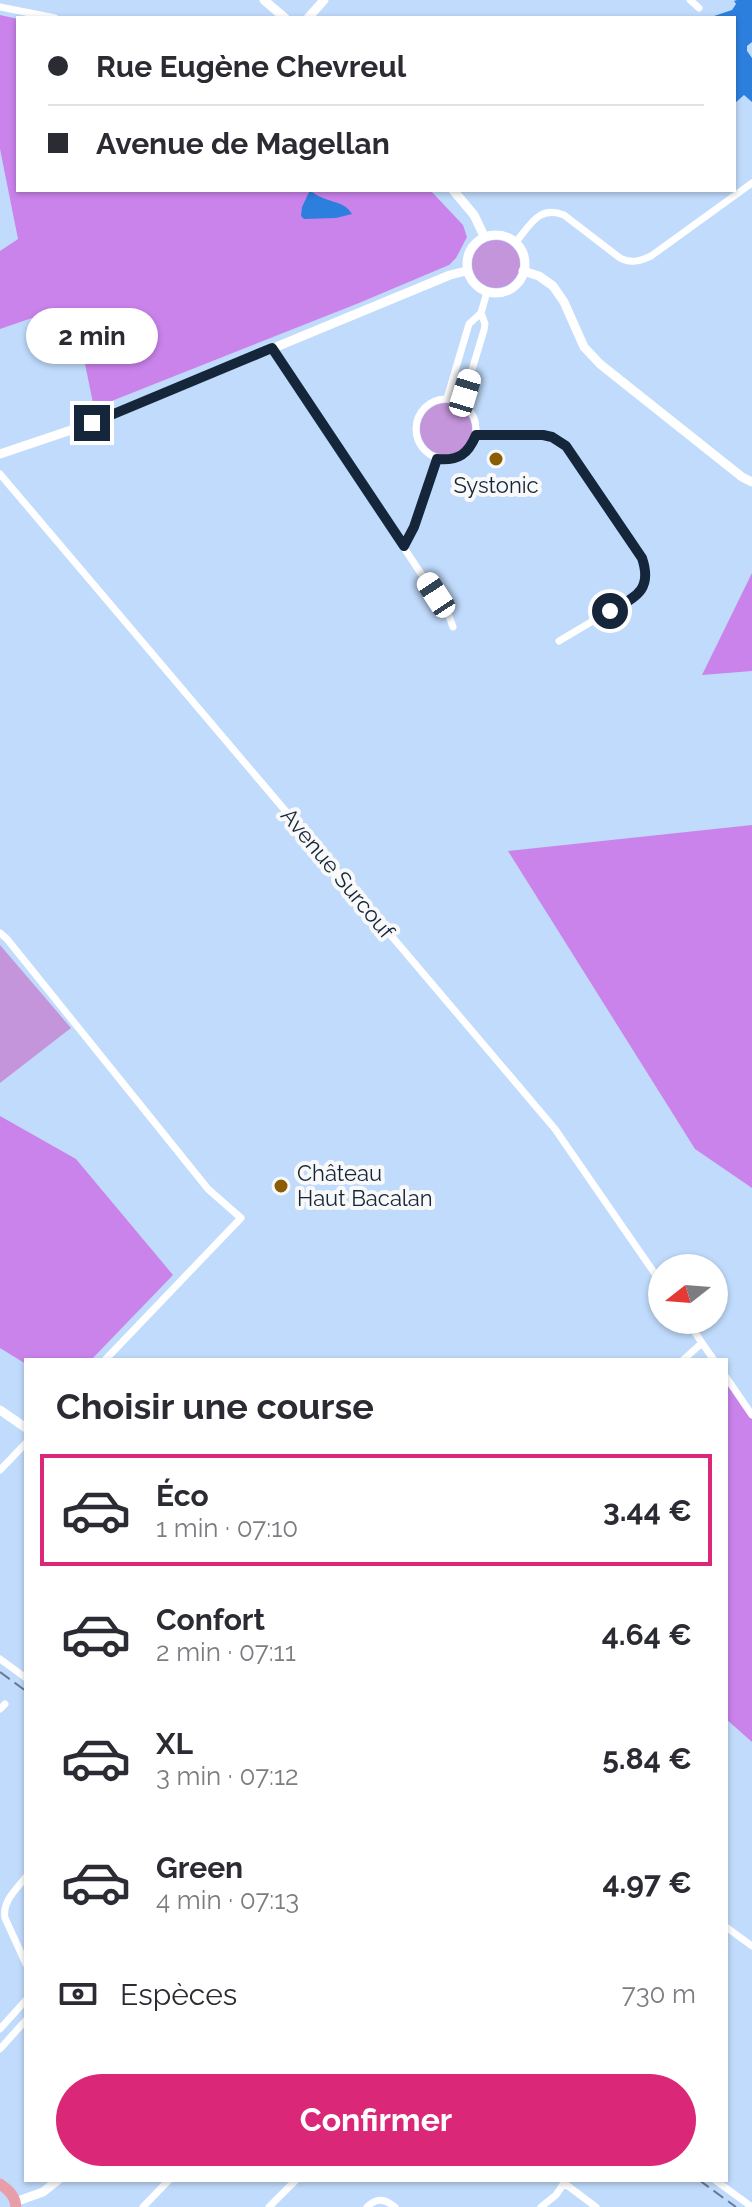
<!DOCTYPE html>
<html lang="fr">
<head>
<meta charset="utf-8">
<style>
	:root { --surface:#fff; --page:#f2f2f3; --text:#2b2b33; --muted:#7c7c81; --line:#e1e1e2; --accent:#db2777 }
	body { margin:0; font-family:Raleway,sans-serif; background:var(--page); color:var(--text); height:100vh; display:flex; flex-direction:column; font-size:30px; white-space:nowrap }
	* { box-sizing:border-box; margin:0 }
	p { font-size:26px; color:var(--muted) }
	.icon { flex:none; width:44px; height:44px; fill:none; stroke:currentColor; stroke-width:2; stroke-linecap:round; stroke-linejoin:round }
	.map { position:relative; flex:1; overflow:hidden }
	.panel { position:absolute; left:24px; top:1358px; width:704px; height:824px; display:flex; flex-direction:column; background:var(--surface); border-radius:0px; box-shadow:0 2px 6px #0004 }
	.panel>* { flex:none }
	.banner { position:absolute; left:16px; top:16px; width:720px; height:176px; border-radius:0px; box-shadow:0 2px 6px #0004; display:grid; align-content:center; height:176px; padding:0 32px; background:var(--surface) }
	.needle { width:52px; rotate:253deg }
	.tools { position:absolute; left:648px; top:1254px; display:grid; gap:16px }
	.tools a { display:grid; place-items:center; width:80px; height:80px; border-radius:50%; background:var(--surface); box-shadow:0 2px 6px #0004; font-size:40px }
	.end { position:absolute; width:36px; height:36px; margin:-18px; border:10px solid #15263a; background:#fff; box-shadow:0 0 0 4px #fff }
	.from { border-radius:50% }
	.bubble { position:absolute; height:56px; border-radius:28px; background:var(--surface); box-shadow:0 2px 6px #0004; font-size:26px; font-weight:700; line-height:56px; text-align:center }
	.car { position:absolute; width:24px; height:48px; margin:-24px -12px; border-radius:10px; box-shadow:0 0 6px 2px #0007; background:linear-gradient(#fff 24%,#345 0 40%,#fff 0 76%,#345 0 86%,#fff 0) }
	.banner b { display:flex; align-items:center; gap:28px; height:76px; font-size:30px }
	.banner b+b { border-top:2px solid var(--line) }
	.banner i { width:20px; height:20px; background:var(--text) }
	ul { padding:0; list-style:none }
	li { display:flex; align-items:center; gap:24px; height:112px; margin:0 16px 12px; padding:0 16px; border:4px solid transparent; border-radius:0px }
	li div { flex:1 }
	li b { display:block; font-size:30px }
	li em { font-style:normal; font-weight:700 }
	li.current { border-color:var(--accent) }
	li>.icon { width:72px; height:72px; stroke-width:1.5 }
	h2 { padding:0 32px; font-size:36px; line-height:96px }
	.pay { display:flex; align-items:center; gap:20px; height:88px; padding:0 32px; font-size:30px }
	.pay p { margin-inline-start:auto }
	.button { display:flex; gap:16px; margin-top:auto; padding:16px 32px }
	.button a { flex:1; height:92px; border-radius:48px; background:var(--accent); color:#fff; font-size:32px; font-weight:700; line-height:92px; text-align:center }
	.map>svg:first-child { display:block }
	.green { fill:#c495da }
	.forest { fill:#cb83ec }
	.water { fill:#2d7fde }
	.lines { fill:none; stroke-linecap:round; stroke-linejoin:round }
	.minor { stroke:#fff; stroke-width:7 }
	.tertiary { stroke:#fff; stroke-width:9 }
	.primary { stroke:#e89ea8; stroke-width:11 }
	.rail { stroke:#657a94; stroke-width:2; stroke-dasharray:12 6; stroke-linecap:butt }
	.route { stroke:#15263a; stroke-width:10 }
	.poi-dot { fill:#8b5c01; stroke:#f9f9f9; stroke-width:3 }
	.labels { text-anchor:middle; stroke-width:8; stroke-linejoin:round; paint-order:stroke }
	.poi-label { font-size:22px; fill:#15263a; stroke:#f9f9f9 }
	.street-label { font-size:22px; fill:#15263a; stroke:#f9f9f9 }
</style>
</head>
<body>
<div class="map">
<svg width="752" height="2207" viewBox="0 0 752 2207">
	<rect width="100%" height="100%" fill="#c1dbfc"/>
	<path class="green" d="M472 264a24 24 0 1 1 48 0a24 24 0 1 1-48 0Z
		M420 429a26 26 0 1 1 52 0a26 26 0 1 1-52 0Z
		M0,945L71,1028L0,1083Z"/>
	<path class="forest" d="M0,15L18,19V190H430L463,225L467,237L456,258L449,265L359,303L94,408L75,315L32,318L0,329V251L18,239L0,149Z
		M752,573V671L702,675Z
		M752,825V1188L695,1149L508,851Z
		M0,1116L76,1159L173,1275L91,1360H26V1364L0,1348Z
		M726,1377L752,1415V1742L726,1719Z"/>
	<path class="water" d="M737,0H752V42L747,46V51L752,58V102L744,95L734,104V18H708L732,10L736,4L734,1Z
		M310,190C325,204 344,199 352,214L336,218L304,219L301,216L302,207Z"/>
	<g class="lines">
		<path class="minor" d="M690,0L699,8
			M0,7L55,18
			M516,242C530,225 539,205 564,215L620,258C631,264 640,261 651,256L752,183
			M272,348L449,616L453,627
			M447,398L469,324L481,313L487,292
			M416 429a30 30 0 1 1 60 0a30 30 0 1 1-60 0Z
			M464,403L465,393L484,330L485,324L481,313
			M476,435C502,435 546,429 566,446L642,558C648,574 647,584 635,596L559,641
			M0,474L555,1129L662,1284
			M404,546L414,527L437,459
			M0,933L7,939L208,1189L241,1218L105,1360
			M702,1343L714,1360
			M683,1360L702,1343L687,1320
			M726,1377L752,1415
			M0,1470L26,1443
			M0,1659L26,1678
			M0,1709L5,1704
			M26,1877C16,1890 2,1901 5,1918L26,1964
			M726,1927L752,1946
			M0,2029L26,2000
			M0,2049L26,2020
			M715,2180L752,2207
			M143,2207L169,2180
			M269,2207L296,2180
			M367,2207C377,2197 385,2199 395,2207
			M541,2207L556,2195L564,2183L596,2207"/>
		<path class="tertiary" d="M264,0L285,18
			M308,18L324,0
			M453,190L474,215L484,236
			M467 264a29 29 0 1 1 58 0a29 29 0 1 1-58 0Z
			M523,271L539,276L553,286L564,302L584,347L600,364L742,477L752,482
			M0,454L92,423L450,275L466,271
			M0,1410L26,1428
			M15,2202L43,2192L58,2180"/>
		<path class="primary" d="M0,2184C9,2190 15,2196 16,2207"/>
		<path class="rail" d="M0,1672L26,1691
			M699,2180L736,2207"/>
	</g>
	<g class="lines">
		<path class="route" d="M92,423L272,348L404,546L414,527L437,459C459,461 468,454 476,435H543L552,437L566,446L642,558C653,591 635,597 610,611"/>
	</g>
	<g class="poi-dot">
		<circle cx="496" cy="459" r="8"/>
		<circle cx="281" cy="1186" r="8"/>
	</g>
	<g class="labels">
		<g class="poi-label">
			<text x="496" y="493">Systonic</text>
			<text x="297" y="1181" text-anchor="start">Château<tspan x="297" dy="25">Haut Bacalan</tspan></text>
		</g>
		<g class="street-label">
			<text transform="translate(338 873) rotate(50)" y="8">Avenue Surcouf</text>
		</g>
	</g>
</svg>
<div class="tools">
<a><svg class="needle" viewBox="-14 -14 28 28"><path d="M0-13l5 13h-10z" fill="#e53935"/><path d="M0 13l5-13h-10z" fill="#7c7c81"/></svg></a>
</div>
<i class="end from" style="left:610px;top:611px"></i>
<i class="end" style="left:92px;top:423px"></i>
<div class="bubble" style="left:26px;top:308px;width:132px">2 min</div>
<i class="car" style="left:465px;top:393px;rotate:17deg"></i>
<i class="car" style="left:436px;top:595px;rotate:327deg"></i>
<div class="banner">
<b><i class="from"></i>Rue Eugène Chevreul</b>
<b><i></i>Avenue de Magellan</b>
</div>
<section class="panel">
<h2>Choisir une course</h2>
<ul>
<li class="current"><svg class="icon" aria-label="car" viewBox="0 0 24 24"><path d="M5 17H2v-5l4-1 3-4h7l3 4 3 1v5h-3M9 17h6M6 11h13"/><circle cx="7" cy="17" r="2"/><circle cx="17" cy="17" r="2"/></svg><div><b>Éco</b><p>1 min · 07:10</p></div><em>3.44 €</em></li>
<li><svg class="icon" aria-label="car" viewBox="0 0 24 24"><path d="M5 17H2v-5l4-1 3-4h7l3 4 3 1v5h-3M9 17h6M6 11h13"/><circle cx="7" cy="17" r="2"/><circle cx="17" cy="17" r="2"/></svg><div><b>Confort</b><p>2 min · 07:11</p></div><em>4.64 €</em></li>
<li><svg class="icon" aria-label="car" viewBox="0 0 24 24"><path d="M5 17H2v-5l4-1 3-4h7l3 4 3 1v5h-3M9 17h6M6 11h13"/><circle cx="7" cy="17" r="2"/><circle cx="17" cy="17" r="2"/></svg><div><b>XL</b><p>3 min · 07:12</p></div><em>5.84 €</em></li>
<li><svg class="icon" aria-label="car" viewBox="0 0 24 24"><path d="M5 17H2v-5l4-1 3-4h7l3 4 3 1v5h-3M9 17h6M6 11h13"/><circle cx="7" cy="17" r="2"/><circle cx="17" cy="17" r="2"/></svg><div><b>Green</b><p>4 min · 07:13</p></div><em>4.97 €</em></li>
</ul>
<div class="pay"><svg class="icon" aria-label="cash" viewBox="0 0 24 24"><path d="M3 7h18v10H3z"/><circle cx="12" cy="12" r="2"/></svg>Espèces<p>730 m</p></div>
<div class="button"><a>Confirmer</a></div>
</section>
</div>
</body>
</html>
